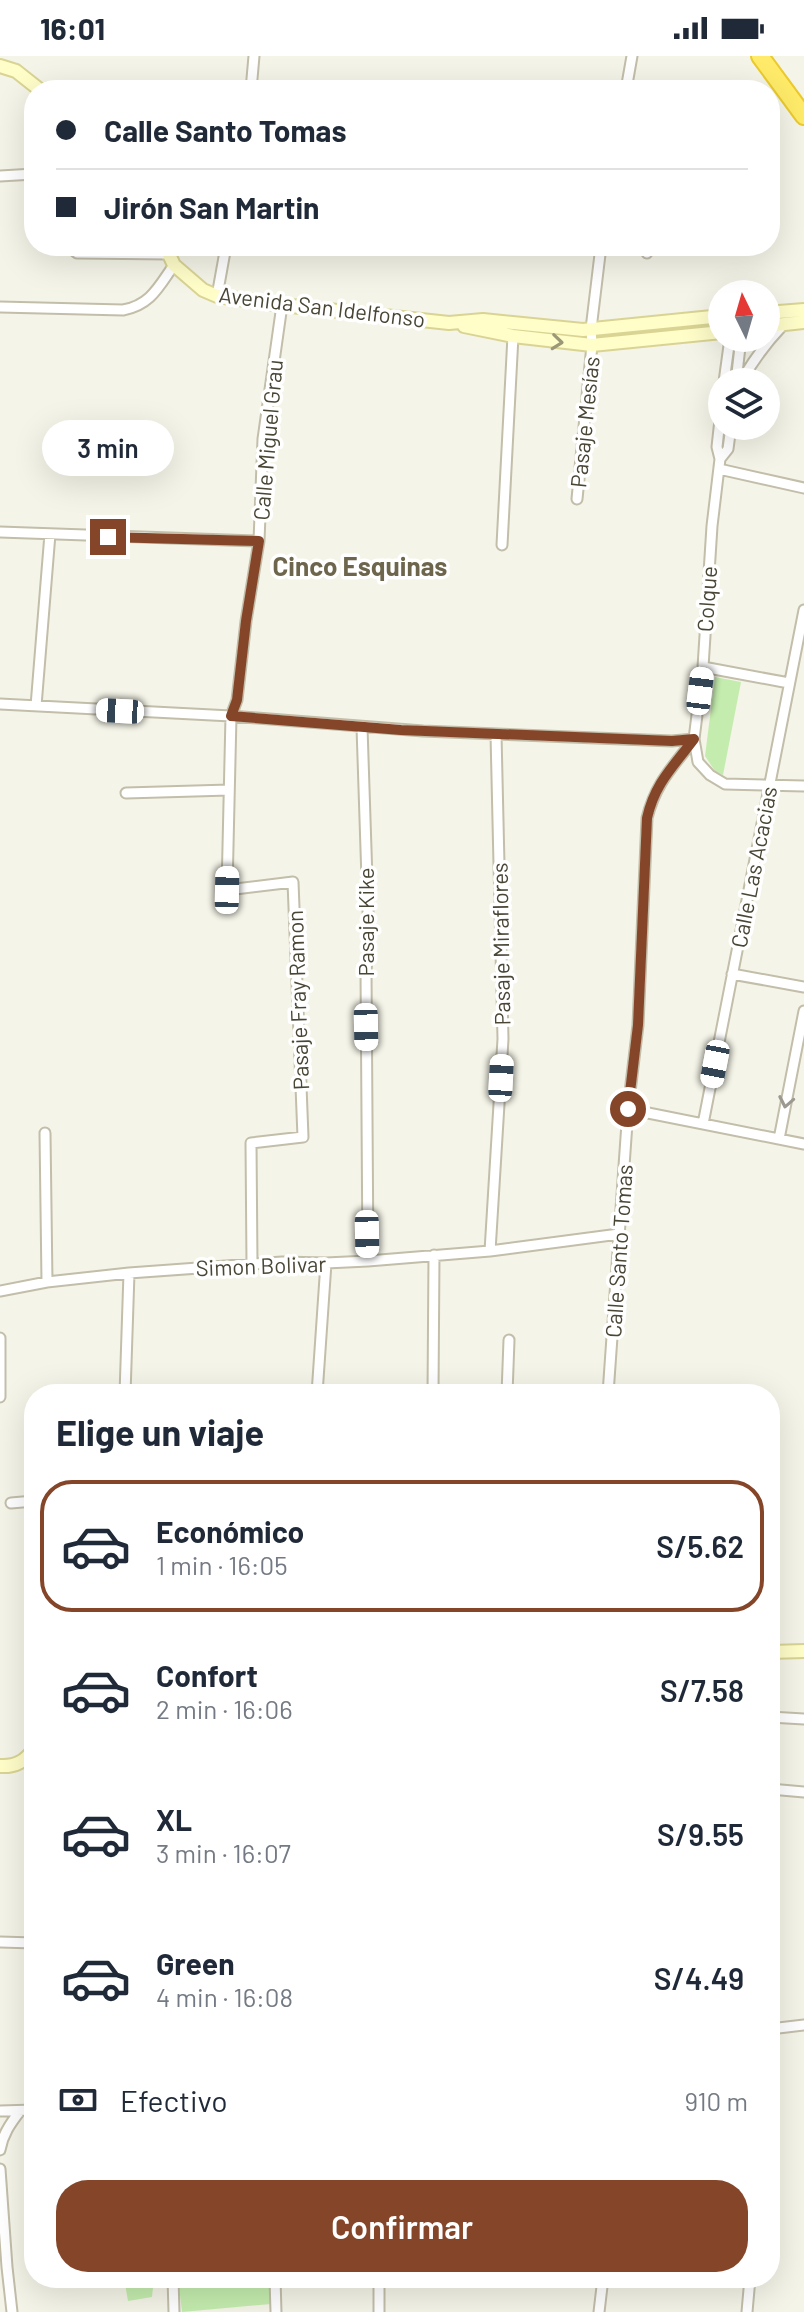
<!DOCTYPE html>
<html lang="es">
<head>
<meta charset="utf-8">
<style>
	:root { --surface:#fff; --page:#f6f6f7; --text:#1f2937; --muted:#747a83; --line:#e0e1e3; --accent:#844528 }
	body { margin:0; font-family:Barlow,sans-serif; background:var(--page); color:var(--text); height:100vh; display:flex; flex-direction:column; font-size:30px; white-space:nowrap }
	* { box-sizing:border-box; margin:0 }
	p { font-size:26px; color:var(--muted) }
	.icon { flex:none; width:44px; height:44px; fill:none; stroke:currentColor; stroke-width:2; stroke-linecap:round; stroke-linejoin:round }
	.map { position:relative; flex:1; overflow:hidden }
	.panel { position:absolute; left:24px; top:1328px; width:756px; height:904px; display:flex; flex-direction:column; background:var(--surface); border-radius:32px; box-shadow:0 8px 32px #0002 }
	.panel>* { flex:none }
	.banner { position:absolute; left:24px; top:24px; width:756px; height:176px; border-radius:32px; box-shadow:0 8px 32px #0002; display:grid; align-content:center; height:176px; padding:0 32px; background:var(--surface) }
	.needle { width:52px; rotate:355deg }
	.controls { position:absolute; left:708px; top:224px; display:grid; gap:16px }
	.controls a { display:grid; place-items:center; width:72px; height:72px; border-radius:50%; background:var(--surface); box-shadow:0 8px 32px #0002; font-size:40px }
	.end { position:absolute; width:36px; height:36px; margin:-18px; border:10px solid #844528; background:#fff; box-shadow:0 0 0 4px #fff }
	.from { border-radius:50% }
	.bubble { position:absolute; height:56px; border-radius:28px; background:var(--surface); box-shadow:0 8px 32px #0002; font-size:26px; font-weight:600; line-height:56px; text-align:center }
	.car { position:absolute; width:24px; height:48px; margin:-24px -12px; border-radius:10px; box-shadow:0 0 6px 2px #0007; background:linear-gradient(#fff 24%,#345 0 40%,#fff 0 76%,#345 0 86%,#fff 0) }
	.banner b { display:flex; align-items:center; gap:28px; height:76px; font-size:30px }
	.banner b+b { border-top:2px solid var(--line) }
	.banner i { width:20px; height:20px; background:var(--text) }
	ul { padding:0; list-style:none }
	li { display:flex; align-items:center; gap:24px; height:132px; margin:0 16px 12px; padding:0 16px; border:4px solid transparent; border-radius:32px }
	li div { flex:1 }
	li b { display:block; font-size:30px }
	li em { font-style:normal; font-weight:600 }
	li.current { border-color:var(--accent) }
	li>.icon { width:72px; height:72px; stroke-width:1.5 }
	h2 { padding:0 32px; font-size:36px; line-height:96px }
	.pay { display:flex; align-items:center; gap:20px; height:88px; padding:0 32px; font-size:30px }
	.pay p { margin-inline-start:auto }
	.action { display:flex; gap:16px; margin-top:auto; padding:16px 32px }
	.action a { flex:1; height:92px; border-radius:32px; background:var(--accent); color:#fff; font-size:32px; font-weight:600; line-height:92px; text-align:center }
	.status { display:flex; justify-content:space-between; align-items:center; height:56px; padding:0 40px; background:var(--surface); direction:ltr }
	.status svg { height:22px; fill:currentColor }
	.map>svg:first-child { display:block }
	.green { fill:#c4ecae }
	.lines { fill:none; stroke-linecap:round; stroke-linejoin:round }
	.street-casing { stroke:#c2beaa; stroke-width:13 }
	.secondary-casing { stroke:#d9d494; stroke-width:16 }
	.highway-casing { stroke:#eaca2d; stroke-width:20 }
	.street { stroke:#fff; stroke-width:9 }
	.secondary { stroke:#fffdc8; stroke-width:12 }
	.highway { stroke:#ffeb69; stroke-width:16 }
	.oneway { stroke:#9b9878 }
	.oneway2 { stroke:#9b9990 }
	.route { stroke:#844528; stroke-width:10 }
	.labels { text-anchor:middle; stroke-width:7; stroke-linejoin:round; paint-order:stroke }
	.street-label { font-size:22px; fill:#494636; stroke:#fff }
	.quarter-label { font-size:26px; font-weight:bold; fill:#6d664c; stroke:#fff }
</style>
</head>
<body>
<div class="status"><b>16:01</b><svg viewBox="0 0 49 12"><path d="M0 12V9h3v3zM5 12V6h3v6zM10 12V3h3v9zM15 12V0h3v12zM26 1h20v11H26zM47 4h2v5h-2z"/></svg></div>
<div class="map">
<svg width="804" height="2256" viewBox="0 0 804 2256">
	<rect width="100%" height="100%" fill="#f5f4e8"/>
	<path class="green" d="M715,621L741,626L723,719L715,715L705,700Z
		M124,2222H154L152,2241L128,2245Z
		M269,2222L271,2248L182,2256L179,2231Z"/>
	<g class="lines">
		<g class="street-casing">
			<path id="street" d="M251,34L254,0
				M626,34L632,0
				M0,120L34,118
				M68,190L77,197L169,198
				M647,197L648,190
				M217,240L226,190
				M0,251L123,254C151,249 159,230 174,209
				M724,326L730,282
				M736,326L741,282
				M741,326C753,304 767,286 784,268
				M722,345L717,391L720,403L712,470L703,611L694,683L698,706L710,719L725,728L804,730
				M720,403L728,393L731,370
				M719,413L804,432
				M577,443L592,289L591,273L601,190
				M0,476L259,485
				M502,489L513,280
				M703,611L789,627
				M0,648L231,660L423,675L672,685L694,683
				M36,650L50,478
				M362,671L369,885L366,914L368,1205
				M126,737L229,734
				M732,918L804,931
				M628,1053L804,1088
				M703,1068L804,554
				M45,1077L47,1226
				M779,1083L804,955
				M490,1195L503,983L496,678
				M252,1208L251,1087L303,1081L293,826L227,834L231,660L237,644L246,565L259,485L263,383L282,249
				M0,1235L47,1226L129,1217L282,1206L326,1207L368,1205L490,1195L619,1178
				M0,1282V1341
				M125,1338L129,1217
				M317,1338L326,1207
				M433,1338L434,1199
				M507,1338L509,1284
				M608,1338L628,1053L638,969L647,762C656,726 673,711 694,683
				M11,1447L34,1445
				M770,1661L804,1663
				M770,1733L804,1736
				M0,1886L34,1887
				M770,1973L804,1969
				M0,2055L34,2054
				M0,2094C3,2078 10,2068 20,2055
				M0,2113L7,2211L12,2256
				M173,2222L174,2256
				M275,2222L276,2256
				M379,2256V2222
				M599,2256L603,2222
				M747,2256L750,2222"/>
		</g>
		<g class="secondary-casing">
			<path id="secondary" d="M0,10L16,15L40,34
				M165,190L174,209L203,234L217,240L282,249L449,267L483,264L583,274L722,260
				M766,257L804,254
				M464,270L513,280L592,289L722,276
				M766,270L804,266
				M770,1596L804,1595
				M0,1710C16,1711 25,1705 34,1693"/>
		</g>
		<g class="highway-casing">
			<path id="highway" d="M760,0L804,60"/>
		</g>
		<use href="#street" class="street"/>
		<use href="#secondary" class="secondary"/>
		<use href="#highway" class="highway"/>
	</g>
	<defs><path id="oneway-chevron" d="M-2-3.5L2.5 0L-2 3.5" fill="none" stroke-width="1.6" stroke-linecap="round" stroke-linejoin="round" transform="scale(2)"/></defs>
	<use class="oneway" href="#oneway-chevron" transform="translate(557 286) rotate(6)"/>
	<use class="oneway2" href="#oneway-chevron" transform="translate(786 1046) rotate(101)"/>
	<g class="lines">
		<path class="route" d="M108,481L259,485L246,565L237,644L231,660L401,674L672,685L694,683C673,711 655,727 647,762L638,969L628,1053"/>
	</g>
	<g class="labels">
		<g class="street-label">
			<text transform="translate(322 251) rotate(7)" y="8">Avenida San Idelfonso</text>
			<text transform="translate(585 366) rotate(-84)" y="8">Pasaje Mesías</text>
			<text transform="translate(268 384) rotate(-85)" y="8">Calle Miguel Grau</text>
			<text transform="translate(707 543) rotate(-86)" y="8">Colque</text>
			<text transform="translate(754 811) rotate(-79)" y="8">Calle Las Acacias</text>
			<text transform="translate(366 866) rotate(-90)" y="8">Pasaje Kike</text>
			<text transform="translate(501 888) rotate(-91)" y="8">Pasaje Miraflores</text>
			<text transform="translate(298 944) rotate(-92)" y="8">Pasaje Fray Ramon</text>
			<text transform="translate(619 1195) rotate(-86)" y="8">Calle Santo Tomas</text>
			<text transform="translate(261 1210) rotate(-2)" y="8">Simon Bolivar</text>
		</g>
		<g class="quarter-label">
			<text x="360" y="520">Cinco Esquinas</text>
		</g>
	</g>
</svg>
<div class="controls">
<a><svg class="needle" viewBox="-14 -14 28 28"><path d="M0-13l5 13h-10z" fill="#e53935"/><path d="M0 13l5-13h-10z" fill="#747a83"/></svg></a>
<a><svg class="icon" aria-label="layers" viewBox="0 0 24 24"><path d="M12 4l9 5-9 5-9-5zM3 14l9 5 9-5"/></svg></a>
</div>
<i class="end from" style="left:628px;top:1053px"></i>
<i class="end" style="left:108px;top:481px"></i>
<div class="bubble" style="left:42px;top:364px;width:132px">3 min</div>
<i class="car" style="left:700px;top:635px;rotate:7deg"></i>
<i class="car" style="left:120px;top:655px;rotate:273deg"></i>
<i class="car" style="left:227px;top:834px;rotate:1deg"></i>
<i class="car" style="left:366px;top:971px;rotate:179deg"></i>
<i class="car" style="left:715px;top:1008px;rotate:191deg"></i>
<i class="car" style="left:501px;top:1022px;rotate:3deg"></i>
<i class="car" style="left:367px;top:1178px;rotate:179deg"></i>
<div class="banner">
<b><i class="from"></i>Calle Santo Tomas</b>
<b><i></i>Jirón San Martin</b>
</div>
<section class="panel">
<h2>Elige un viaje</h2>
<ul>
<li class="current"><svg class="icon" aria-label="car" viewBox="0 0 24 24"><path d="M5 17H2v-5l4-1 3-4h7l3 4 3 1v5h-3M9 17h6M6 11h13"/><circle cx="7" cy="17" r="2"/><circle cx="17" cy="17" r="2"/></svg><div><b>Económico</b><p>1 min · 16:05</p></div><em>S/5.62</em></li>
<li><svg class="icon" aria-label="car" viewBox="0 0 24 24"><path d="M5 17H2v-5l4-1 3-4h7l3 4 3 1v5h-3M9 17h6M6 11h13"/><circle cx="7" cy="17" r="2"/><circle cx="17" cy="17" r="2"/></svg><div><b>Confort</b><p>2 min · 16:06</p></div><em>S/7.58</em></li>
<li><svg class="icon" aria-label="car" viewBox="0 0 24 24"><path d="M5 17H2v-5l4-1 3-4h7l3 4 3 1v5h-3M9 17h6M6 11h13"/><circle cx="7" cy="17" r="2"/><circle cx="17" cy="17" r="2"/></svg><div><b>XL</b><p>3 min · 16:07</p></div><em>S/9.55</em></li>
<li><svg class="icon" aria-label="car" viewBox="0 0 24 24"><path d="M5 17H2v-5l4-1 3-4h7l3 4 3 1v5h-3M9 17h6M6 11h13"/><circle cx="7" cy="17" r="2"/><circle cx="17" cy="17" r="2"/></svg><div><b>Green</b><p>4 min · 16:08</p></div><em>S/4.49</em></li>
</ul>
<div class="pay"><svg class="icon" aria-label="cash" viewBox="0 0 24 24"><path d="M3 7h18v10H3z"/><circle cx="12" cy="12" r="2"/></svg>Efectivo<p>910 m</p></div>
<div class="action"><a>Confirmar</a></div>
</section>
</div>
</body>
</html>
